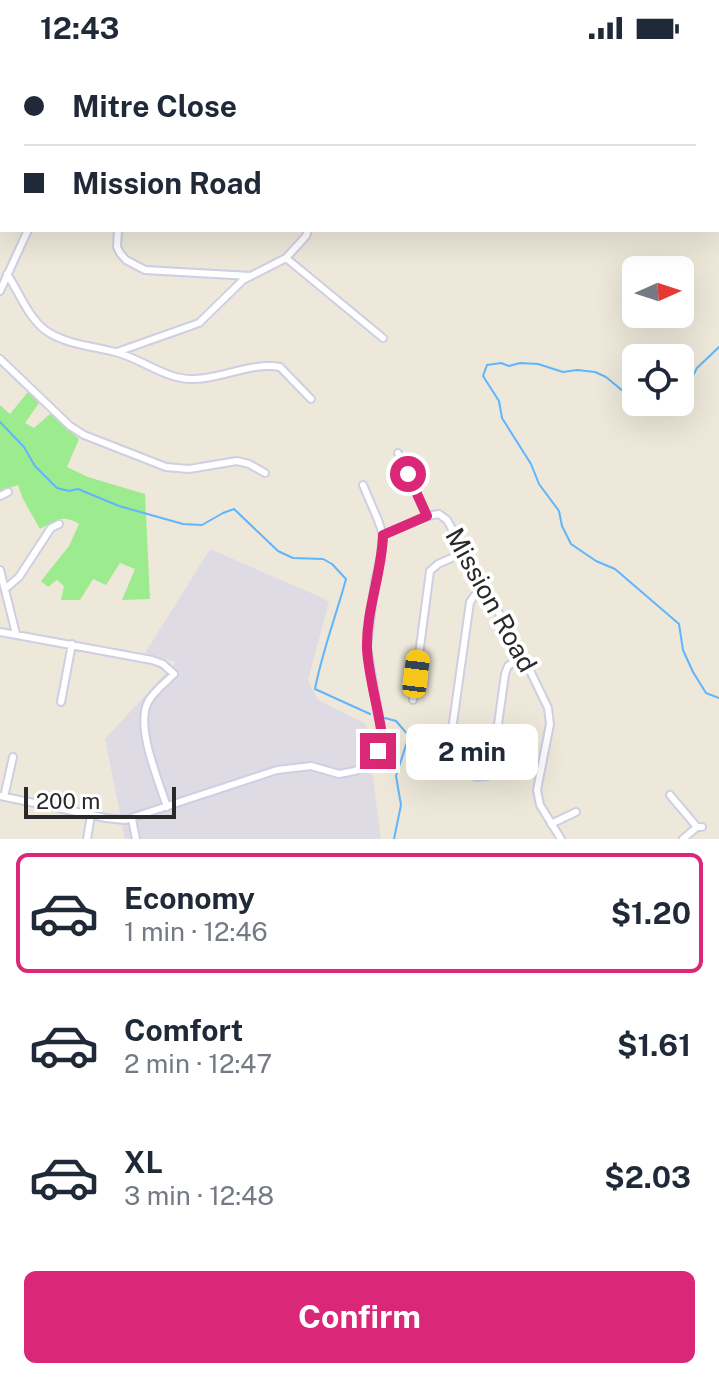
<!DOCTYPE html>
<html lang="en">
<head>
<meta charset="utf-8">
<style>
	:root { --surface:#fff; --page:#f2f2f3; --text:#1f2937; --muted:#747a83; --line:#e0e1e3; --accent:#db2777 }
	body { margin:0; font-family:"Public Sans",sans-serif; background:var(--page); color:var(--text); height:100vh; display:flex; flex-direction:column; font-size:30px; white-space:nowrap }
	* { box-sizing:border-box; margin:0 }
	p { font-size:26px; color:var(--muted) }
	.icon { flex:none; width:44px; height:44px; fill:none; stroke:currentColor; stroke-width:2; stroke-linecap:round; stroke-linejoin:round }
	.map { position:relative; height:783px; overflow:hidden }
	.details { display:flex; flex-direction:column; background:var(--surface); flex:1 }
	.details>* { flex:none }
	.banner { position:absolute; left:0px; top:0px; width:720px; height:176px; box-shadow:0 8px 32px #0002; display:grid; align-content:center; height:176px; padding:0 24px; background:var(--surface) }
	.needle { width:52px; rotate:87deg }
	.controls { position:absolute; left:622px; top:200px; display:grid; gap:16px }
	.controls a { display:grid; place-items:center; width:72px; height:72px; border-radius:12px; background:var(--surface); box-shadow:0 8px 32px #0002; font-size:40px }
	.scale { position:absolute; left:24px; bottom:20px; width:152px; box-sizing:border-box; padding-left:8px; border:4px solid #292929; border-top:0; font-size:22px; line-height:28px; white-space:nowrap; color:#292929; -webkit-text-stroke:6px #fff; paint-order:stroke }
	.end { position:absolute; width:36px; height:36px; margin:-18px; border:10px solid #db2777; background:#fff; box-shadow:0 0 0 4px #fff }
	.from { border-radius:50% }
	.bubble { position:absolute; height:56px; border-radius:12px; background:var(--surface); box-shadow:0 8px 32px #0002; font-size:26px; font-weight:700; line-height:56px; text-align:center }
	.car { position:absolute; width:24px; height:48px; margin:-24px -12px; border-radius:10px; box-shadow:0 0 6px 2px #0007; background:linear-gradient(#f5c518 24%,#345 0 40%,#f5c518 0 76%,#345 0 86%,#f5c518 0) }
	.banner b { display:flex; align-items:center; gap:28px; height:76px; font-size:30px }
	.banner b+b { border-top:2px solid var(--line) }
	.banner i { width:20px; height:20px; background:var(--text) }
	ul { padding:14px 0 0; list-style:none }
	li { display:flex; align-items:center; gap:24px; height:120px; margin:0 16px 12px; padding:0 8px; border:4px solid transparent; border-radius:12px }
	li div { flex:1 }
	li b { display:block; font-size:30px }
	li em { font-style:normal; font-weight:700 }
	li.active { border-color:var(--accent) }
	li>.icon { width:72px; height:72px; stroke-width:1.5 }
	.action { display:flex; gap:16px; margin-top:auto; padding:16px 24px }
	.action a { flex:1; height:92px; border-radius:12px; background:var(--accent); color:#fff; font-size:32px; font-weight:700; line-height:92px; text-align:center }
	.status { display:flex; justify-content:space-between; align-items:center; height:56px; padding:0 40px; background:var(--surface); direction:ltr }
	.status svg { height:22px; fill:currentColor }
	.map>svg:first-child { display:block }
	.industrial { fill:#dfdbe5 }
	.green { fill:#9deb8f }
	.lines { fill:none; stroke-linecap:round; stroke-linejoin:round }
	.stream { stroke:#60b5fc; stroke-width:2 }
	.street-casing { stroke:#cecee4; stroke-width:10 }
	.street { stroke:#fff; stroke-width:6 }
	.route { stroke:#db2777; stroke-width:10 }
	.labels { text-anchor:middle; stroke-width:8; stroke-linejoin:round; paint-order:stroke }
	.street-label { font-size:26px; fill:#292929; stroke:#fff }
</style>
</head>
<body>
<div class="status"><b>12:43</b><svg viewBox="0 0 49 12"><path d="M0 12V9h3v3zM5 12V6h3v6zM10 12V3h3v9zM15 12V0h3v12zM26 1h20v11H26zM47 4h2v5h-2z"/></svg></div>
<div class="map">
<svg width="719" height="783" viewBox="0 0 719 783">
	<rect width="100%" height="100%" fill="#ede8d9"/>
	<path class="industrial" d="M210,493L318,540L329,546L308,624L318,644L366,668L381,783H125L105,683L176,606L145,597Z"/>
	<path class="green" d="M28,336L39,347L25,367L34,372L50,358L79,383L67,411L88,421L145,438L150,543L122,544L135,513L120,507L106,529L93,523L80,544H61L64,530L57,524L48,531L41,525L69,490L79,468C63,458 56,464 40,473L23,443L18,429L0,435V349L10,358Z"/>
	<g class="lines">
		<path class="stream" d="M680,344L697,312L719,291
			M677,346L657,352L641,350L606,321L595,316L577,314L563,316L538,308L520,307L509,310L501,307L487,309L483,320L499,345L502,362L531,408L539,428L559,455L562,470L571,488L596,505L615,513L679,568L683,594L693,616L706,637L719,642
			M0,366L24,391L35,410L57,432L69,435L78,433L119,450L183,468L202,469L223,457L234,453L278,495L293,502L323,503L332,508L346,523C336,560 322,596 315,633L370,658
			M385,662L396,665L409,680L396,720L401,749L394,783"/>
		<g class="street-casing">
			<path id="street" d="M201,0V2
				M243,0V2
				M59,2L60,0
				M124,2L125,0
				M275,2V0
				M0,19L2,20
				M118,174L117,191L120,197L126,204L145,214L250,220
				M286,202L383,282
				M7,218C19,236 28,261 45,274C64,288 92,290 115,296C141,302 167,325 195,323C223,322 252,306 280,311L311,343
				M0,235L28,174
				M117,296L199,267L243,224L286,202L306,180L308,174
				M0,303L70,370L84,379L166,411L189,413L237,405L249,408L265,417
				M398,397L427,460
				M363,429L378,464L383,479
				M0,440L8,436
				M0,514L16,578
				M5,533L19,521L51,472L59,468
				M485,533L475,539L470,546L452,674C452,690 463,711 476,721L487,720L492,712L505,618L508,610L523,600
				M0,576L152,604L163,608L174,618C165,627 154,635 148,646C135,671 159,725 167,751
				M413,644L430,515L438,508L465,496
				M61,646L72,588
				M670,739L697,771
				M0,740L106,762L125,764L277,714L311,710L339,718L355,715L373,703L378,695L381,684V673L367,591L375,526L381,501L383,479L427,460L439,458L447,464L523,600L548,652L550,668L537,734L540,749L561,783
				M4,741L13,701
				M132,763L136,783
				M551,768L576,756
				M87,783L91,759
				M683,783L697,771H702"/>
		</g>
		<use href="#street" class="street"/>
	</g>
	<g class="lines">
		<path class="route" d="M378,695L381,684V673C377,648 368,616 367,592C366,554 382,517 383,479L427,460L408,418"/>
	</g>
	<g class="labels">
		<g class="street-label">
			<text transform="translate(491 544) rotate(61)" y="9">Mission Road</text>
		</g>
	</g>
</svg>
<div class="controls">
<a><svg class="needle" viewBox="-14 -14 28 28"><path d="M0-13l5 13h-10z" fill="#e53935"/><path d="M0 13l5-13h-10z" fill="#747a83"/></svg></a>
<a><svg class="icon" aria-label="locate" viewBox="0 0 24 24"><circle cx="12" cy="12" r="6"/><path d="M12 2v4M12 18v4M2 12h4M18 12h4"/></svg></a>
</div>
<div class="scale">200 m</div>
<i class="end from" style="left:408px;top:418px"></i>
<i class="end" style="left:378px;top:695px"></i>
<div class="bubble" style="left:406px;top:668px;width:132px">2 min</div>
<i class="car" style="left:416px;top:618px;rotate:7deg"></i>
<div class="banner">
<b><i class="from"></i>Mitre Close</b>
<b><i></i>Mission Road</b>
</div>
</div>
<section class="details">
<ul>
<li class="active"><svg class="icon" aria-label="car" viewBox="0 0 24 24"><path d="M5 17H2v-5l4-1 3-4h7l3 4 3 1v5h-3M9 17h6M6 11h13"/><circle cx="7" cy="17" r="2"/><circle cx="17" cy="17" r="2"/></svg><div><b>Economy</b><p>1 min · 12:46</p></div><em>$1.20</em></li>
<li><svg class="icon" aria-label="car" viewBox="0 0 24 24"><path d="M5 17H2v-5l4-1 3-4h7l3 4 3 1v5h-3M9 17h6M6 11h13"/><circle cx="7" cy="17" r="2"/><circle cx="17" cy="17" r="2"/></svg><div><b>Comfort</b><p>2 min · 12:47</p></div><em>$1.61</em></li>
<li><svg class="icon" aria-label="car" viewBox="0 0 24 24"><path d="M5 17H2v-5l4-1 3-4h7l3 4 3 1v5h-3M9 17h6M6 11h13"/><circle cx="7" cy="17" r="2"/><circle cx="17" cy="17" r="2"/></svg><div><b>XL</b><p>3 min · 12:48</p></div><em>$2.03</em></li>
</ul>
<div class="action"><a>Confirm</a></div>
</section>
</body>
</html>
